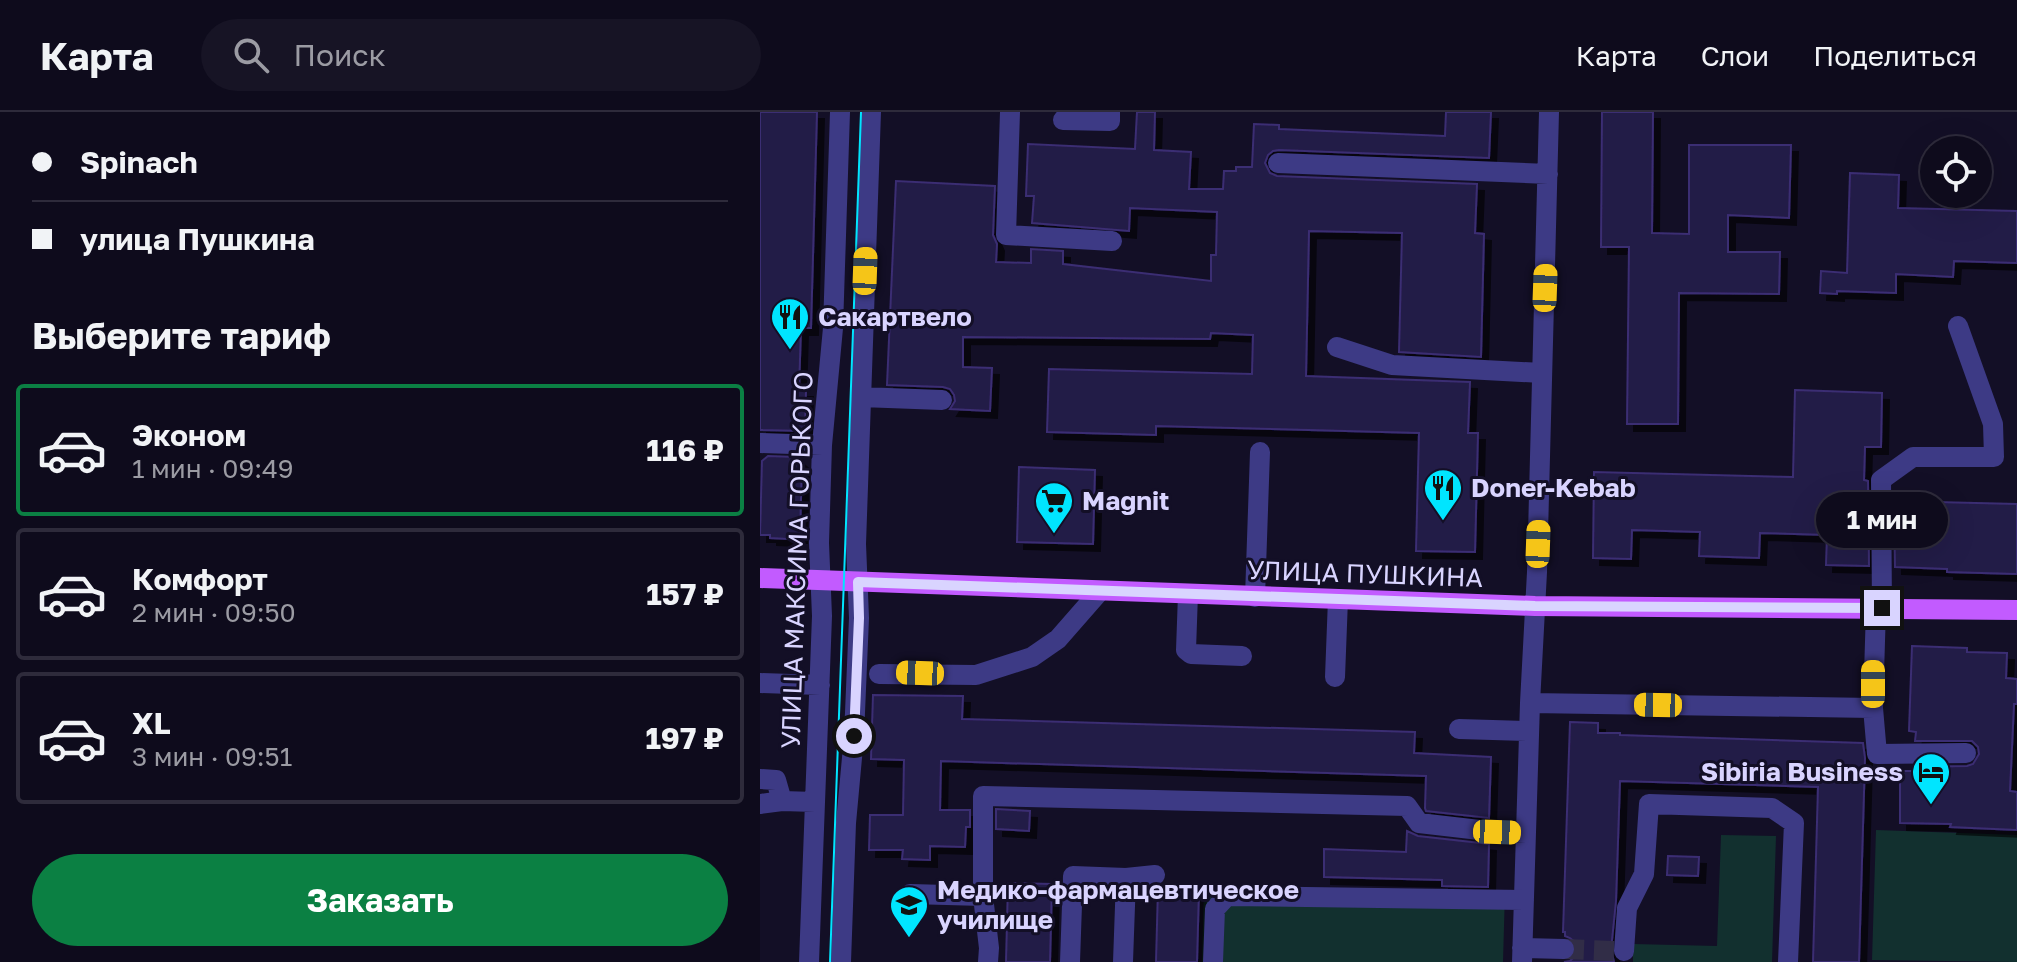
<!DOCTYPE html>
<html lang="ru">
<head>
<meta charset="utf-8">
<style>
	:root { --surface:#0e0b1c; --page:#171425; --text:#f1f3f6; --muted:#9b9ba3; --line:#2e2b3b; --accent:#0b8043 }
	body { margin:0; font-family:"Golos Text",sans-serif; background:var(--page); color:var(--text); height:100vh; display:flex; flex-direction:column; font-size:30px; white-space:nowrap }
	* { box-sizing:border-box; margin:0 }
	p { font-size:26px; color:var(--muted) }
	.icon { flex:none; width:44px; height:44px; fill:none; stroke:currentColor; stroke-width:2; stroke-linecap:round; stroke-linejoin:round }
	.map { position:relative; flex:1; overflow:hidden }
	.panel { display:flex; flex-direction:column; background:var(--surface); width:760px }
	.panel>* { flex:none }
	.guide { display:grid; align-content:center; height:176px; padding:0 32px; background:var(--surface) }
	.tools { position:absolute; left:1160px; top:24px; display:grid; gap:16px }
	.tools a { display:grid; place-items:center; width:72px; height:72px; border-radius:50%; background:var(--surface); box-shadow:0 8px 32px #0002,0 0 0 2px var(--line); font-size:40px }
	.end { position:absolute; width:36px; height:36px; margin:-18px; border:10px solid #d9d4ff; background:#111; box-shadow:0 0 0 4px #111 }
	.from { border-radius:50% }
	.bubble { position:absolute; height:56px; border-radius:28px; background:var(--surface); box-shadow:0 8px 32px #0002,0 0 0 2px var(--line); font-size:26px; font-weight:700; line-height:56px; text-align:center }
	.car { position:absolute; width:24px; height:48px; margin:-24px -12px; border-radius:10px; box-shadow:0 0 6px 2px #0007; background:linear-gradient(#f5c518 24%,#345 0 40%,#f5c518 0 76%,#345 0 86%,#f5c518 0) }
	.guide b { display:flex; align-items:center; gap:28px; height:76px; font-size:30px }
	.guide b+b { border-top:2px solid var(--line) }
	.guide i { width:20px; height:20px; background:var(--text) }
	ul { padding:0; list-style:none }
	li { display:flex; align-items:center; gap:24px; height:132px; margin:0 16px 12px; padding:0 16px; border:4px solid var(--line); border-radius:8px }
	li div { flex:1 }
	li b { display:block; font-size:30px }
	li em { font-style:normal; font-weight:700 }
	li.active { border-color:var(--accent) }
	li>.icon { width:72px; height:72px; stroke-width:1.5 }
	h2 { padding:0 32px; font-size:36px; line-height:96px }
	.primary-button { display:flex; gap:16px; margin-top:auto; padding:16px 32px }
	.primary-button a { flex:1; height:92px; border-radius:48px; background:var(--accent); color:#fff; font-size:32px; font-weight:700; line-height:92px; text-align:center }
	header { display:flex; align-items:center; gap:48px; box-sizing:border-box; height:112px; padding:0 40px; background:var(--surface); border-bottom:2px solid var(--line) }
	header strong { font-size:38px }
	nav { display:flex; gap:44px; margin-inline-start:auto; font-size:28px }
	.search { width:560px; height:72px; background:var(--page); display:flex; align-items:center; gap:20px; box-sizing:border-box; padding:0 28px; border-radius:44px; color:var(--muted); font-size:30px }
	main { display:flex; flex:1; min-height:0 }
	.map>svg:first-child { display:block }
	.green { fill:#12302f }
	.building { fill:#241b47; stroke:#3b2d73; stroke-width:2; filter:url(#shadow) }
	.lines { fill:none; stroke-linecap:round; stroke-linejoin:round }
	.minor-tunnel { stroke:#312d47; stroke-width:20; stroke-dasharray:20 10; stroke-linecap:butt }
	.minor { stroke:#3d3a85; stroke-width:20 }
	.major { stroke:#c25bff; stroke-width:20 }
	.tram { stroke:#00e5ff; stroke-width:2 }
	.route { stroke:#d9d4ff; stroke-width:10 }
	.labels { text-anchor:middle; stroke-width:6; stroke-linejoin:round; paint-order:stroke }
	.poi-label { font-size:26px; font-weight:bold; fill:#d9d4ff; stroke:#130f26; text-anchor:start }
	.street-label { font-size:26px; fill:#d9d4ff; stroke:#130f26 }
</style>
</head>
<body>
<header>
<strong>Карта</strong>
<div class="search"><svg class="icon" aria-label="search" viewBox="0 0 24 24"><circle cx="10" cy="10" r="6"/><path d="M15 15l6 6"/></svg>Поиск</div>
<nav><a>Карта</a><a>Слои</a><a>Поделиться</a></nav>
</header>
<main>
<section class="panel">
<div class="guide">
<b><i class="from"></i>Spinach</b>
<b><i></i>улица Пушкина</b>
</div>
<h2>Выберите тариф</h2>
<ul>
<li class="active"><svg class="icon" aria-label="car" viewBox="0 0 24 24"><path d="M5 17H2v-5l4-1 3-4h7l3 4 3 1v5h-3M9 17h6M6 11h13"/><circle cx="7" cy="17" r="2"/><circle cx="17" cy="17" r="2"/></svg><div><b>Эконом</b><p>1 мин · 09:49</p></div><em>116 ₽</em></li>
<li><svg class="icon" aria-label="car" viewBox="0 0 24 24"><path d="M5 17H2v-5l4-1 3-4h7l3 4 3 1v5h-3M9 17h6M6 11h13"/><circle cx="7" cy="17" r="2"/><circle cx="17" cy="17" r="2"/></svg><div><b>Комфорт</b><p>2 мин · 09:50</p></div><em>157 ₽</em></li>
<li><svg class="icon" aria-label="car" viewBox="0 0 24 24"><path d="M5 17H2v-5l4-1 3-4h7l3 4 3 1v5h-3M9 17h6M6 11h13"/><circle cx="7" cy="17" r="2"/><circle cx="17" cy="17" r="2"/></svg><div><b>XL</b><p>3 мин · 09:51</p></div><em>197 ₽</em></li>
</ul>
<div class="primary-button"><a>Заказать</a></div>
</section>
<div class="map">
<svg width="1257" height="850" viewBox="0 0 1257 850">
	<defs>
		<filter id="shadow"><feDropShadow dx="7" dy="7" stdDeviation="0" flood-color="#0009"/></filter>
	</defs>
	<rect width="100%" height="100%" fill="#130f26"/>
	<path class="green" d="M1116,718L1257,723V850L1112,848Z
		M961,723L1016,724L1012,850H873V832L957,834Z
		M444,775L745,779L743,850H442Z"/>
	<path class="building" d="M0,0H57L51,216H41L39,278H46L45,319L0,318Z
		M377,0H395L394,38L431,40L429,77H463L464,59H476V55H492L494,12L519,13V17L685,24L686,0H731L729,46L519,38L513,39L508,43L505,51L510,61L517,64L717,72L715,121L724,122L721,245L639,240L642,121L549,119L546,264L710,270L708,321H718L715,440L656,439L659,321L396,314V323L287,320L289,257L492,262L493,223L451,221L450,227L203,225V255L232,256L230,299L190,297L195,289L194,283L190,277L183,275L127,273L136,69L235,74L233,123L237,132L236,150L271,151V137L303,139V152L451,169V143H456L457,100L370,96L369,119L272,111L274,84H266L268,32L375,37Z
		M842,0H893L892,121L929,122V33H1031L1029,106L968,103V140H1020L1019,182L919,181L918,312H867L869,135H841Z
		M1090,61L1139,63L1138,96L1257,99V151L1194,149L1193,165L1136,162V181L1077,179V182L1060,181L1061,159L1087,161Z
		M1035,278L1122,281L1121,335H1105L1104,368L1108,369L1109,454L1066,453L1067,423L1000,421L999,446L939,444L940,420L872,418L871,447L833,446L834,360L1033,365Z
		M8,344L36,345L42,350L40,424H28V427L10,426V423H0L2,349Z
		M259,355L335,358L333,432L257,430Z
		M1134,389L1257,392V462L1187,460V457L1135,455Z
		M1152,534L1207,536V540L1247,541L1246,566L1257,567V592H1254L1250,679L1257,680V718L1190,715L1191,712L1140,711V659H1155V655L1207,654L1213,652L1219,642L1218,635L1212,629H1155L1156,620L1149,619Z
		M113,583L203,584L202,607L655,620L654,641L731,645L729,706L666,699L665,696L666,664L181,649L180,698H210V715H206L205,735L170,734V748L142,747L143,738H109L110,703H143L144,648L111,647Z
		M810,610L838,611V621H860V623L1103,631L1105,646L1099,850H1053L1058,675L860,669L856,789L851,838L854,850H804L810,849L815,844L817,837L815,830L810,826L805,824V820H803Z
		M236,697L270,699L269,719L236,717Z
		M647,719L658,724L729,732L728,775L682,774V768L564,765V737L646,740Z
		M908,744L939,745L938,764L907,763Z
		M248,771L292,772L290,850H246Z
		M398,776L439,777L437,850H396Z"/>
	<g class="lines">
		<path class="minor-tunnel" d="M804,837L854,839"/>
		<path class="minor" d="M250,0L246,123L352,129
			M303,8L350,9V0
			M518,51L788,62
			M577,235L632,253L782,261
			M101,285L182,288
			M0,331L62,333
			M428,482L426,538L431,542L482,544
			M495,485L500,340
			M1122,496L1121,368L1153,345H1234L1233,312L1198,214
			M119,562L216,563L272,545L298,527L340,479
			M575,565L578,487
			M0,571L60,573
			M770,591L1113,596L1116,496
			M1113,596L1117,642L1206,641
			M699,617L769,619
			M0,667L16,668L22,689L55,690
			M0,692L22,689
			M150,782L223,784
			M762,836L804,837
			M864,839L867,796L884,762L889,692L1012,696L1034,711L1028,850
			M49,850L62,504L59,431L62,333L73,216L80,0
			M81,850L86,711L94,624L99,506L96,432L111,0
			M228,850L229,836L223,784V684L647,694L659,711L737,720L766,721
			M310,850L313,764L366,766L395,763
			M363,850L366,766
			M453,850L455,797L467,784L764,788
			M762,850L770,591L777,460L789,0"/>
		<path class="major" d="M0,466L775,494L1257,498"/>
		<path class="tram" d="M70,850L101,0"/>
	</g>
	<g class="lines">
		<path class="route" d="M94,624L99,506L98,470L775,494L1122,496"/>
	</g>
	<defs>
		<g id="restaurant-pin" transform="scale(2)"><path d="M0 17L-7.5 6A9.5 9.5 0 1 1 7.5 6Z" fill="#00e5ff" stroke="#130f26"/><path d="M-5-6h1v4h1v-4h1v4h1v-4h1v5L-1.5 .5V6h-2V.5L-5-1ZM5-6V6H3V1.5H1.5Q1.5-4 5-6Z" fill="#111"/></g>
		<g id="supermarket-pin" transform="scale(2)"><path d="M0 17L-7.5 6A9.5 9.5 0 1 1 7.5 6Z" fill="#00e5ff" stroke="#130f26"/><path d="M-6-5.5h2.5l.6 2H6L4.5 2H-2.5L-4.4-4H-6ZM-1.5 3.2a1.3 1.3 0 1 0 .1 0ZM3 3.2a1.3 1.3 0 1 0 .1 0Z" fill="#111"/></g>
		<g id="hotel-pin" transform="scale(2)"><path d="M0 17L-7.5 6A9.5 9.5 0 1 1 7.5 6Z" fill="#00e5ff" stroke="#130f26"/><path d="M-6-4.5h1.5V1H6V5H4.5V3h-9V5H-6ZM-4 0a1.8 1.8 0 1 1 3.6 0ZM.5 0V-2.5h3Q6-2.5 6 0Z" fill="#111"/></g>
		<g id="university-pin" transform="scale(2)"><path d="M0 17L-7.5 6A9.5 9.5 0 1 1 7.5 6Z" fill="#00e5ff" stroke="#130f26"/><path d="M0-5L7-2L0 1L-7-2ZM-4 1L0 2.5L4 1V4Q0 6-4 4Z" fill="#111"/></g>
	</defs>
	<g fill-rule="evenodd">
		<use href="#restaurant-pin" x="30" y="205"/>
		<use href="#restaurant-pin" x="683" y="376"/>
		<use href="#supermarket-pin" x="294" y="389"/>
		<use href="#hotel-pin" x="1171" y="660"/>
		<use href="#university-pin" x="149" y="793"/>
	</g>
	<g class="labels">
		<g class="poi-label">
			<text x="58" y="214">Сакартвело</text>
			<text x="711" y="385">Doner-Kebab</text>
			<text x="322" y="398">Magnit</text>
			<text x="1143" y="669" text-anchor="end">Sibiria Business</text>
			<text x="177" y="787">Медико-фармацевтическое<tspan x="177" dy="30">училище</tspan></text>
		</g>
		<g class="street-label">
			<text transform="translate(37 448) rotate(-88)" y="9">УЛИЦА МАКСИМА ГОРЬКОГО</text>
			<text transform="translate(605 462) rotate(2)" y="9">УЛИЦА ПУШКИНА</text>
		</g>
	</g>
</svg>
<div class="tools">
<a><svg class="icon" aria-label="locate" viewBox="0 0 24 24"><circle cx="12" cy="12" r="6"/><path d="M12 2v4M12 18v4M2 12h4M18 12h4"/></svg></a>
</div>
<i class="end from" style="left:94px;top:624px"></i>
<i class="end" style="left:1122px;top:496px"></i>
<div class="bubble" style="left:1056px;top:380px;width:132px">1 мин</div>
<i class="car" style="left:105px;top:159px;rotate:2deg"></i>
<i class="car" style="left:785px;top:176px;rotate:2deg"></i>
<i class="car" style="left:778px;top:432px;rotate:2deg"></i>
<i class="car" style="left:160px;top:561px;rotate:272deg"></i>
<i class="car" style="left:1113px;top:572px;rotate:0deg"></i>
<i class="car" style="left:898px;top:593px;rotate:271deg"></i>
<i class="car" style="left:737px;top:720px;rotate:92deg"></i>
</div>
</main>
</body>
</html>
